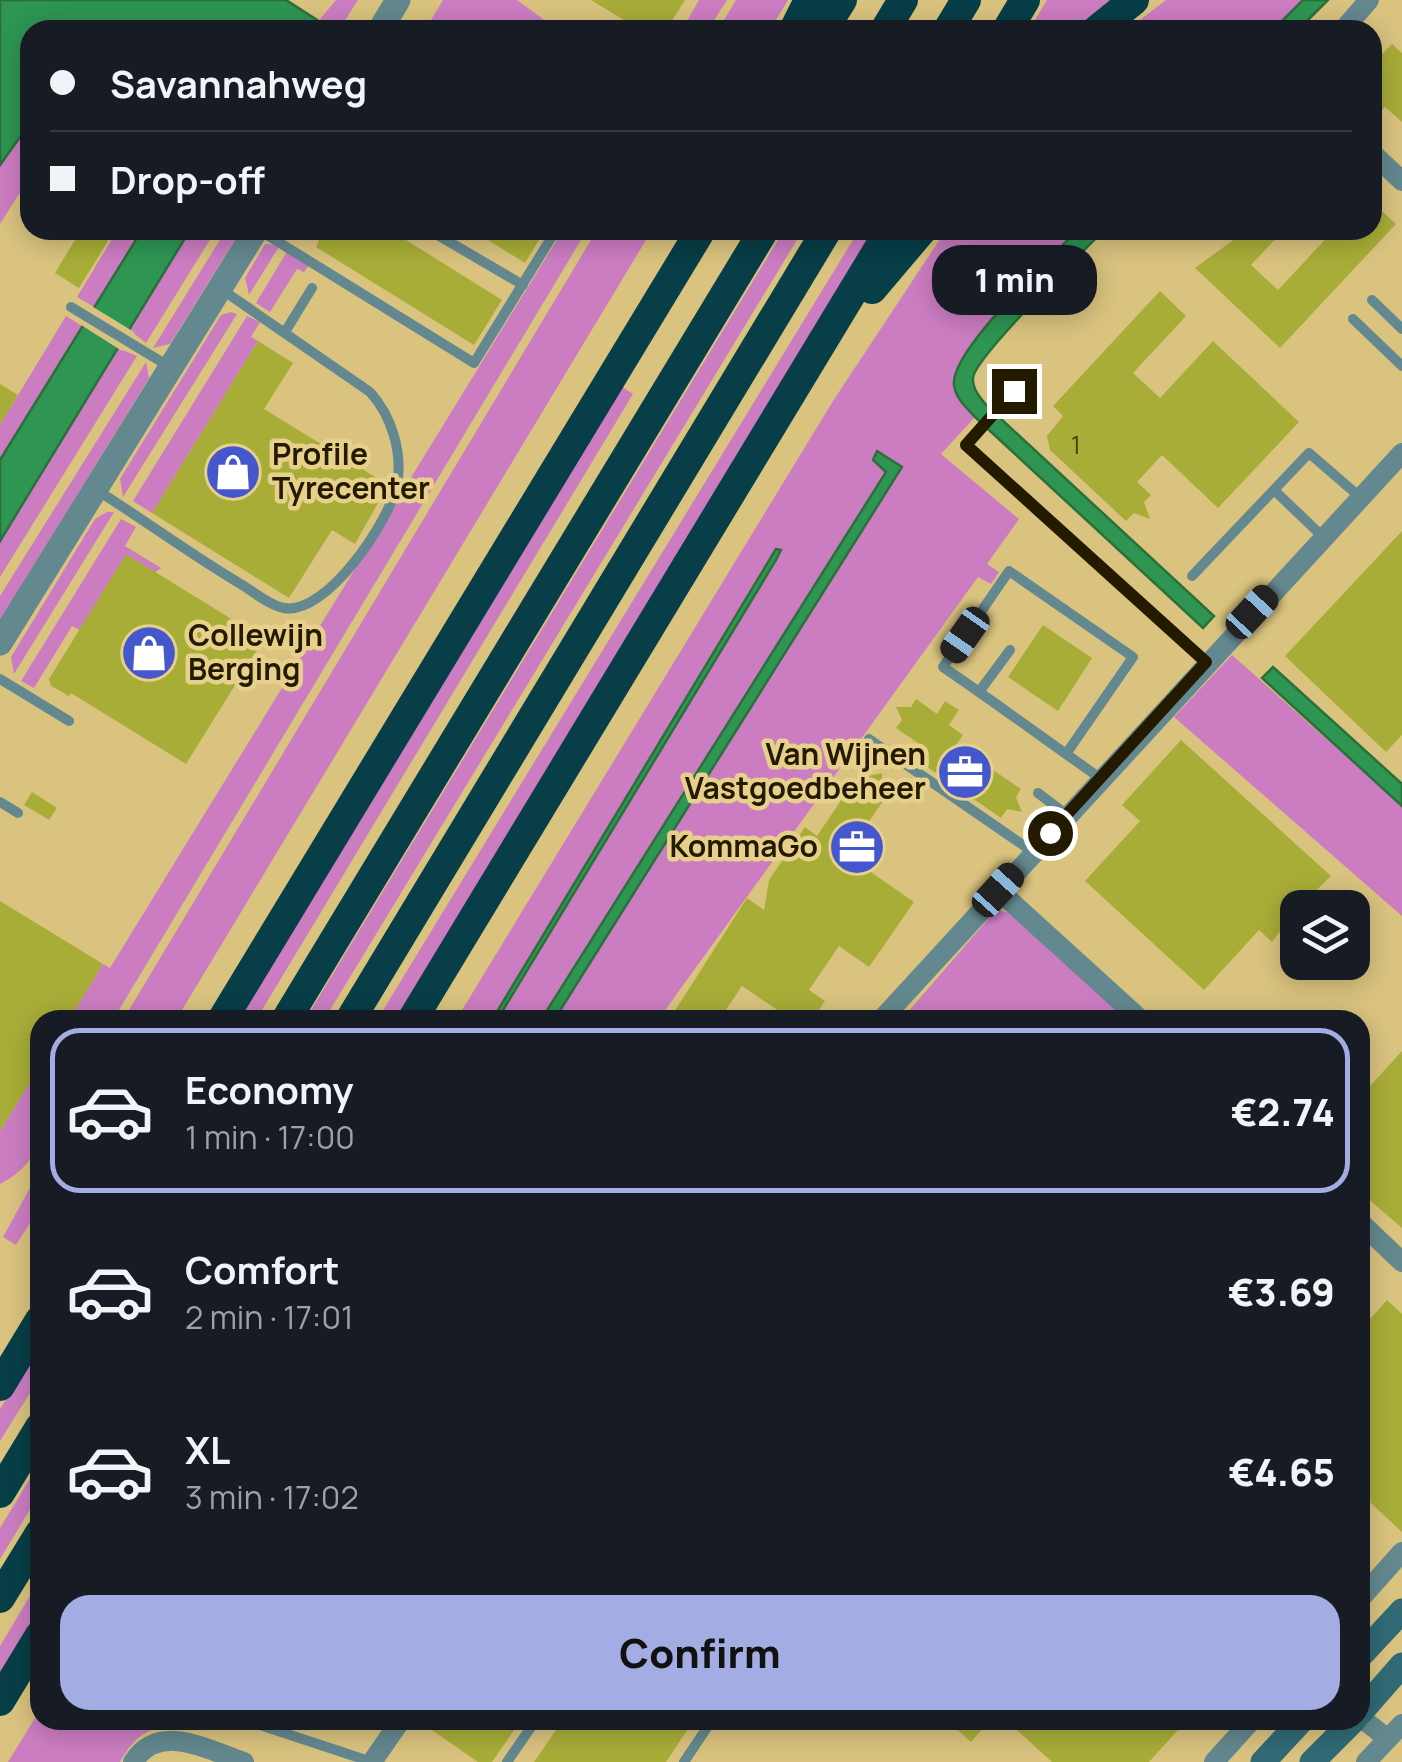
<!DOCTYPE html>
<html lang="en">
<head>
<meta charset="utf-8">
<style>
	:root { --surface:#171b24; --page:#242831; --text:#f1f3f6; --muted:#9ea1a6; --line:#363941; --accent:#a3ade3 }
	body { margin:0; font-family:Manrope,sans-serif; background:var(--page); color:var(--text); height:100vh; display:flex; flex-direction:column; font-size:38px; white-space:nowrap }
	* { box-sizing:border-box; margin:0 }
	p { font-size:32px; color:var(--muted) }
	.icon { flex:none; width:55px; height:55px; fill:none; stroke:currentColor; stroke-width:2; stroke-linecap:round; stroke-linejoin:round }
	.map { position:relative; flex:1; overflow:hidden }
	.details { position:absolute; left:30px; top:1010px; width:1340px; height:720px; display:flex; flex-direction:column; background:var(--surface); border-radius:30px; box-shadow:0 5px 25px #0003 }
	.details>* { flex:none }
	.guide { position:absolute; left:20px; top:20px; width:1362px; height:220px; border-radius:30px; box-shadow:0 5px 25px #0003; display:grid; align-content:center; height:220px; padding:0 30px; background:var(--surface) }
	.tools { position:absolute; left:1280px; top:890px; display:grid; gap:20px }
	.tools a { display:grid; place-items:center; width:90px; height:90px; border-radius:20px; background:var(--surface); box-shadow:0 5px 25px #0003; font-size:50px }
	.end { position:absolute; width:45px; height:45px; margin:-22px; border:12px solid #231a00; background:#fff; box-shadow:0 0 0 5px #fff }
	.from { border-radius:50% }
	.bubble { position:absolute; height:70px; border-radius:30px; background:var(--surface); box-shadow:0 5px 25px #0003; font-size:32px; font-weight:800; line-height:70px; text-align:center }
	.car { position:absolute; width:30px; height:60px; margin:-30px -15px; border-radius:12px; box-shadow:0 0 8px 2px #0007; background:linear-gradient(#222 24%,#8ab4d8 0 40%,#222 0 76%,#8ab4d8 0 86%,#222 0) }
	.guide b { display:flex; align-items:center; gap:35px; height:95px; font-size:38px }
	.guide b+b { border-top:2px solid var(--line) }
	.guide i { width:25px; height:25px; background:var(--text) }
	ul { padding:18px 0 0; list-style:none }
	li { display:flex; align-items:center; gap:30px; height:165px; margin:0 20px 15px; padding:0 10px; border:5px solid transparent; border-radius:30px }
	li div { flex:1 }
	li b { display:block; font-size:38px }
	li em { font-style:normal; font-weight:800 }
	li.selected { border-color:var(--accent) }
	li>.icon { width:90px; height:90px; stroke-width:1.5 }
	.cta { display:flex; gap:20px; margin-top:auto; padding:20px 30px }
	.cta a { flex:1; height:115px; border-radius:30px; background:var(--accent); color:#111; font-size:40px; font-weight:800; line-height:115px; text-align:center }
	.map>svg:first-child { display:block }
	.green { fill:#cc7dc2 }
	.water { fill:#2e9553; stroke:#2b703a; stroke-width:2.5 }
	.pier { fill:#dac37f }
	.building { fill:#a8ad38 }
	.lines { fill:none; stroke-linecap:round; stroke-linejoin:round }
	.service { stroke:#64888f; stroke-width:10 }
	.minor { stroke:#64888f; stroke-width:20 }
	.tertiary { stroke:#64888f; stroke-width:25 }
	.secondary { stroke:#316a75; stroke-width:25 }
	.motorway { stroke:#073e47; stroke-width:30 }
	.route { stroke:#231a00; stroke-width:12 }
	.labels { text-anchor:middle; stroke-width:9; stroke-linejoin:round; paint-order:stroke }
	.number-label { font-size:25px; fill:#443f0e }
	.poi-label { font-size:30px; font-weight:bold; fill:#231a00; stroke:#e7d08b; text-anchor:start }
</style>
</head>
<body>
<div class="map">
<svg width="1402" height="1762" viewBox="0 0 1402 1762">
	<rect width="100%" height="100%" fill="#dac37f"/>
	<path class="green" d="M336,0H358L339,30H311Z
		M443,0H517L558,30H425Z
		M699,0H727L708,30H682Z
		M736,0H788L770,30H718Z
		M1047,0H1120L1082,30H1029Z
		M1166,0H1303L1273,30H1127Z
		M30,123V185L26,183L0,224V165Z
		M99,230H142L94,307L77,297L112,239Z
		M190,230H216L146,343L130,330Z
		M226,230H241L170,344L153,348Z
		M563,230H587L113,1020H69L103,964L110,968Z
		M597,230H652L176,1020H123Z
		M784,230H803L324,1020H305Z
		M859,230H878L397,1020H377Z
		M946,230H1077C1052,258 950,350 954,385C956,399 966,407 975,417L941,454L1019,519L987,564L999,572L991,584L978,577L658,1020H456L833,401Z
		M265,244L280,245L249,295L245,278Z
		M288,250L309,265L304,272L297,269L270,312L256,303Z
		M231,312L237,314L123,497L120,479L221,315Z
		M66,316L82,326L0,460V425Z
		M247,316L260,322L251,337L258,341L152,513L133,501Z
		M118,348L137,356L0,577V541Z
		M146,362L149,378L0,620V596Z
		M621,386L633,394L256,1020H235Z
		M107,512H114L14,674L11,657L95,519Z
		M121,519L136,527L125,546L161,568L80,630L72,626L34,688L21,681Z
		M1232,655L1402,806V916L1174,717Z
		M996,910L1011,913L1130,1020H901Z
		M40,1066C40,1116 52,1158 0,1184V1131Z
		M40,1170V1217L35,1215L16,1245L3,1237Z
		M40,1343V1377L0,1441V1409Z
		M40,1462V1493L0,1559V1528Z
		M40,1579V1612L0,1678V1646Z
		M40,1710V1720H171L173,1729C146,1725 133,1740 120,1762H8Z"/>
	<path class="water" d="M0,0H286L317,20L311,30H30V123L0,165Z
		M1303,0H1328L1298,30H1273Z
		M142,230H190L0,541V460Z
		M1077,230H1104C1084,251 974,358 973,378C972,389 980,397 986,405L1214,616L1203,628L975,417C966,407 956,399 954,385C950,350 1052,258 1077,230Z
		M877,451L902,467L554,1020H541L886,472L873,460Z
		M776,549L781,550L776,560L497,1020H492Z
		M1273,667L1402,784V806L1262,678Z"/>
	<path class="pier" d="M90,305L134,332L122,351L78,323Z"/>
	<path class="building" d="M591,0H685L666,30H640Z
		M1392,44L1402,53V122L1385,107L1372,120V64Z
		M1372,202L1396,224L1280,348L1195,268L1247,230H1284L1251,265L1278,290L1334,230H1372Z
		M81,230H91L108,241L79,288L55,273Z
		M352,230H390L502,300L474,345L316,247L321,236L360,234Z
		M472,230H545L525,263Z
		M1160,291L1186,316L1133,373L1160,398L1213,341L1299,422L1218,508L1162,455L1137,482L1151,495L1144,502L1150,519L1134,513L1126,521L1050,450L1047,436L1063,416L1053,406Z
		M258,341L293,363L264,409L388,485L355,544L332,530L289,598L152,513Z
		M0,384L18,395L0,425Z
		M1402,531V735L1386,752L1285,656Z
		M126,554L264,639L186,764L71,693L69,696L51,686L49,679Z
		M1043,625L1092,658L1058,711L1008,677Z
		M916,699L937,714L945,701L959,710L949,725L963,735L956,745L1021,789L1016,797L1022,812L1007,809L1001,818L920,762L928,750L896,728L902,720L896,707H911Z
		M1181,740L1331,876L1298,908L1272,942L1259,930L1204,990L1085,881L1140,821L1122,805Z
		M861,771L868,776L882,773V786L890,791L859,836L865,868L914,902L869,967L839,946L809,990L825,1001L812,1020H792L742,986L719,1020H669L747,898L764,910L769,880L805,827L817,836Z
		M32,792L57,808L49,820L24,805Z
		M0,901L103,964L69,1020H40V1066L0,1131Z
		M1402,1051V1228L1365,1196L1362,1191L1371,1182L1360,1171V1097Z
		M1387,1300L1402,1314V1532L1360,1493V1330Z
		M439,1720H521L492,1762H478L432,1730Z
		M563,1720H694L666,1762H534Z
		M947,1720H990L971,1742Z
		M1006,1720H1187L1149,1762H1052Z"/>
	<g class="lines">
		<path class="service" d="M259,230L474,363L556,230
			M429,230L523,285
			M1372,300L1402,329
			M71,307L170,367
			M1353,319L1402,366
			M285,332L312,288
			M1013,391L966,445L1206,662
			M95,489C146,521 193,556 244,586C256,594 271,606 284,608C326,616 390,521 397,484C403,452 391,415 370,392L221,289
			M1274,490L1322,536
			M1192,576L1309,453L1360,497
			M0,679L69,721
			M979,692L1010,650
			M869,739L1033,852
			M1066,754L1133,657L1009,571L943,667C996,703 1047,741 1100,778
			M1038,793L1067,815
			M0,802L18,813
			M245,1720L372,1762
			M507,1762L536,1720
			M684,1762L712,1720"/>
		<path class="minor" d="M1343,30L1369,0
			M1372,153L1402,181
			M998,890L1141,1020
			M881,1020L1402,453
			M1360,1222L1402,1262
			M1360,1599L1402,1552
			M1360,1717L1388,1739
			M133,1762C160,1721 207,1750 244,1762
			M372,1762L401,1720
			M1214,1762L1252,1720
			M1366,1762L1402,1724"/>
		<path class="tertiary" d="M380,30L398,0
			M0,643L256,230"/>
		<path class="secondary" d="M1360,1656L1402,1611
			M1360,1713L1402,1665
			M1263,1762L1302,1720
			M1312,1762L1354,1720"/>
		<path class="motorway" d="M794,30L809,0
			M823,30L842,0
			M885,30L903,0
			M948,30L966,0
			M1007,30L1025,0
			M1097,30L1134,0
			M872,289L922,230
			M222,1020L701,230
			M286,1020L764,230
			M350,1020L827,230
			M412,1020L890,230
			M0,1386L40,1320
			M0,1493L40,1427
			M0,1598L40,1533
			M0,1701L40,1635"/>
	</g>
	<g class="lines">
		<path class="route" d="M1014,391L966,445L1206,662L1050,833"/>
	</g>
	<defs>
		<g id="shop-disc" transform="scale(2.875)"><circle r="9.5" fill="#4457cc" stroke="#e7d08b"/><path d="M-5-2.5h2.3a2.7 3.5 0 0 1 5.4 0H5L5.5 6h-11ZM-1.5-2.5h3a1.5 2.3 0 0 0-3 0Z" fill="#fff"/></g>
		<g id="office-disc" transform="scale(2.875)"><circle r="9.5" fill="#4457cc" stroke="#e7d08b"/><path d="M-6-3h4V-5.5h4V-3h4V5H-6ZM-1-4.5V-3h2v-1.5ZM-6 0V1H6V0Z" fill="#fff"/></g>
	</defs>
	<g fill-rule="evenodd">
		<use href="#shop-disc" x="233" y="472"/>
		<use href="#shop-disc" x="149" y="653"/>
		<use href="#office-disc" x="965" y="772"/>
		<use href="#office-disc" x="857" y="847"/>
	</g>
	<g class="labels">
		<g class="number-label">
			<text x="1076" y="454">1</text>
		</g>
		<g class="poi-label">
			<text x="272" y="465">Profile<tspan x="272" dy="34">Tyrecenter</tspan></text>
			<text x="188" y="646">Collewijn<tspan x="188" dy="34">Berging</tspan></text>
			<text x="926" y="765" text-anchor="end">Van Wijnen<tspan x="926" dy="34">Vastgoedbeheer</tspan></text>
			<text x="818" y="857" text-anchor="end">KommaGo</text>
		</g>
	</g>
</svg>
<div class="tools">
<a><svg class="icon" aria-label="layers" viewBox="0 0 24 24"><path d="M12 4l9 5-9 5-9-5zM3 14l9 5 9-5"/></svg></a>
</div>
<i class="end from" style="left:1050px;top:833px"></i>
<i class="end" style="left:1014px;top:391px"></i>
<div class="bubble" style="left:932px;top:245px;width:165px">1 min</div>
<i class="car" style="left:1252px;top:612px;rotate:43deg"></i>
<i class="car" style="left:965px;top:635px;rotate:215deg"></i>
<i class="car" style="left:998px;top:890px;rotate:42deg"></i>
<div class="guide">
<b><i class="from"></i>Savannahweg</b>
<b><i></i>Drop-off</b>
</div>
<section class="details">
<ul>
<li class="selected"><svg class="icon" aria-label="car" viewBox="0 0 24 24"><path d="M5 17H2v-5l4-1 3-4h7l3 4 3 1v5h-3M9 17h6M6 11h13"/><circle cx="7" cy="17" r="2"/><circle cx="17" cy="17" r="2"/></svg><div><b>Economy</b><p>1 min · 17:00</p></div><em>€2.74</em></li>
<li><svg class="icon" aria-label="car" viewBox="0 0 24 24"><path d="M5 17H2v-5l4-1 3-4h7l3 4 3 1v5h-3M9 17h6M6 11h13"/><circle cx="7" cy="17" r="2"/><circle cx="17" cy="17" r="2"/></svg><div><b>Comfort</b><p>2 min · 17:01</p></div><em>€3.69</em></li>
<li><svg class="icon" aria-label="car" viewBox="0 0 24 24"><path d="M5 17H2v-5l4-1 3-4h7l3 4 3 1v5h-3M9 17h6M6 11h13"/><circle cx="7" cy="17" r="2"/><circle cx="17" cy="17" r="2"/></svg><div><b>XL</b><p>3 min · 17:02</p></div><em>€4.65</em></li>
</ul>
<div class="cta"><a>Confirm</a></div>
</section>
</div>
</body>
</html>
